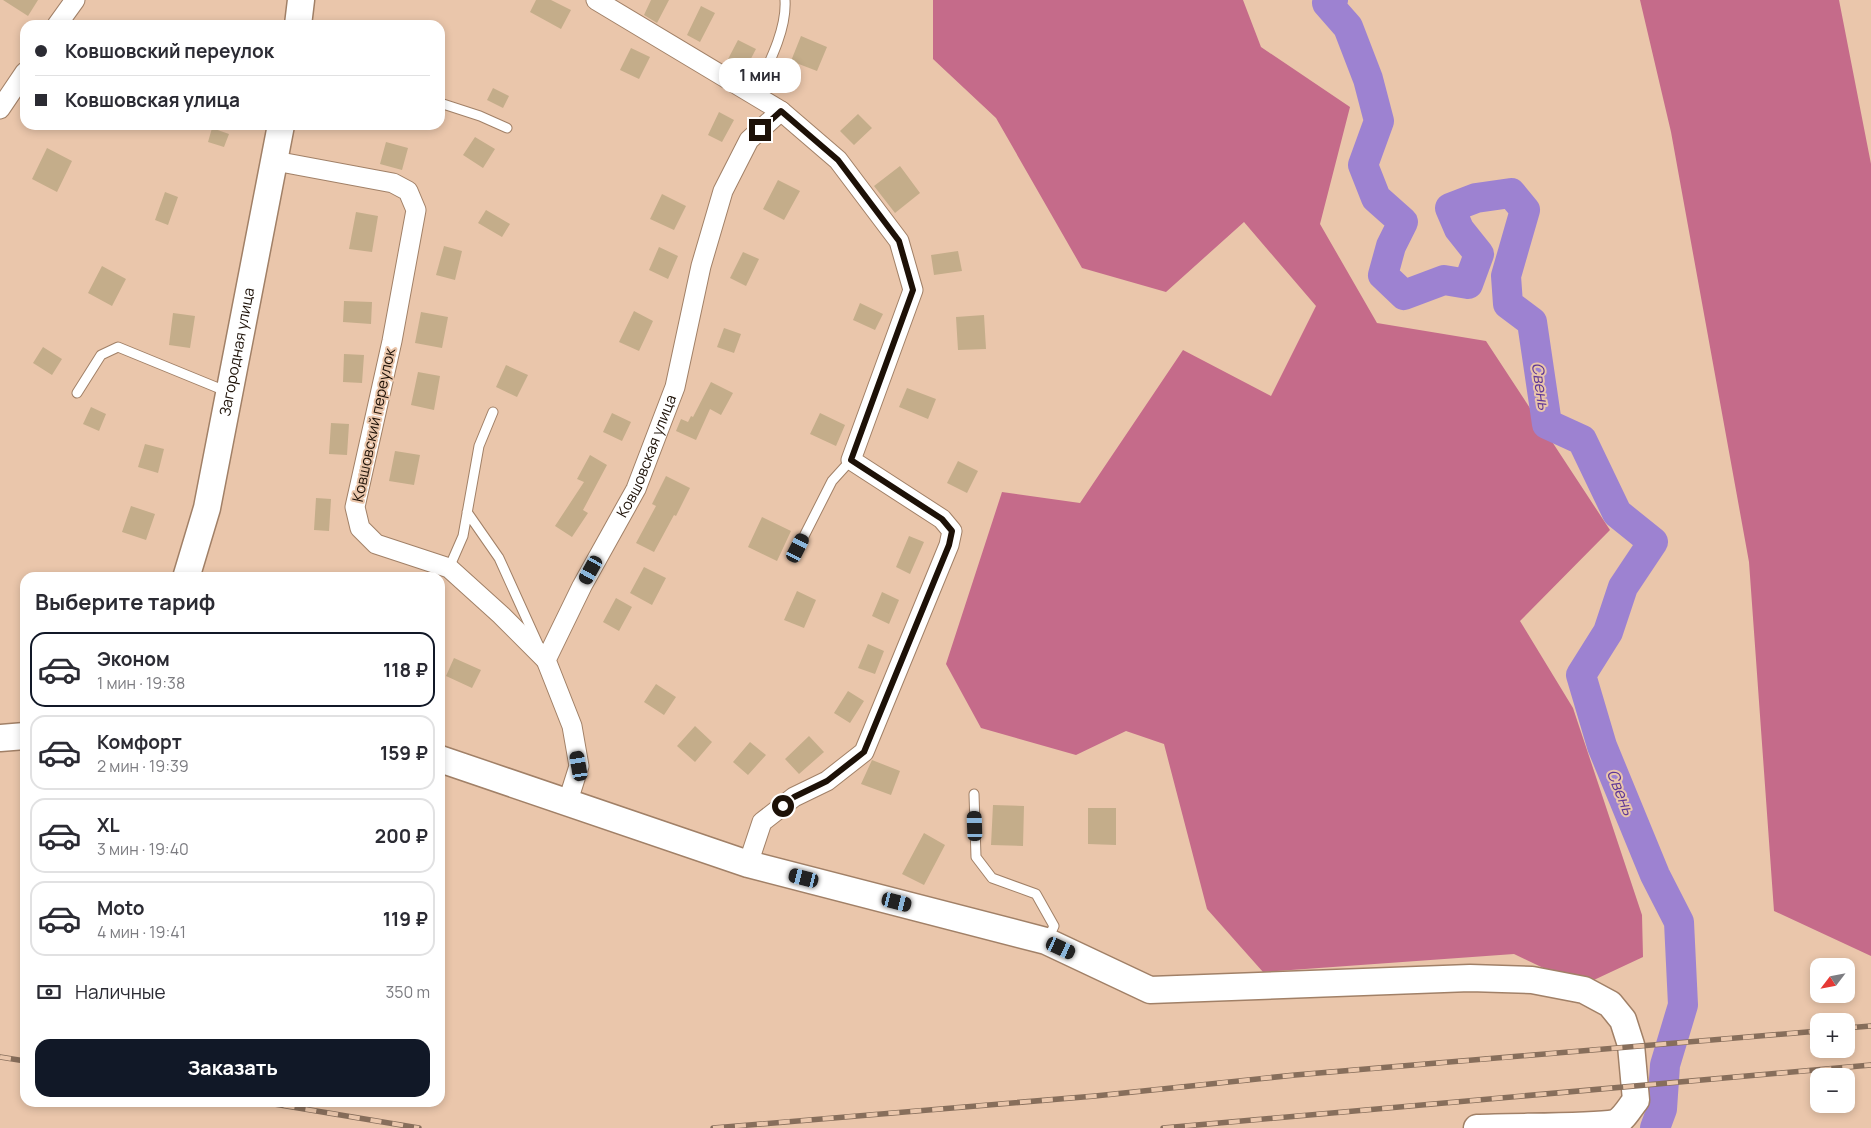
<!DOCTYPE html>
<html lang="ru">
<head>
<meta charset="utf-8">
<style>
	:root { --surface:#fff; --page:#f7f7f7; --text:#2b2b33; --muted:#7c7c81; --line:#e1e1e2; --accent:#111827 }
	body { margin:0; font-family:Manrope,sans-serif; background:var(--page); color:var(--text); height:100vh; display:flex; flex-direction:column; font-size:19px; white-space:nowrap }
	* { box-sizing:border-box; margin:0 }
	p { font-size:16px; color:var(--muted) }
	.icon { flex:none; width:28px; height:28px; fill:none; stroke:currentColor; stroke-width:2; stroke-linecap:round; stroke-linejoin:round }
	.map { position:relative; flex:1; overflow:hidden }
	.drawer { position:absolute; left:20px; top:572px; width:425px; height:535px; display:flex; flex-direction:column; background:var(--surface); border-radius:15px; box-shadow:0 2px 8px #0003 }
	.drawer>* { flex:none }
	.hud { position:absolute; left:20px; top:20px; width:425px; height:110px; border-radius:15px; box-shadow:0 2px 8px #0003; display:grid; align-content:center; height:110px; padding:0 15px; background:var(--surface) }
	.needle { width:32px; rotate:238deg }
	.buttons { position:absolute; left:1810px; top:958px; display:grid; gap:10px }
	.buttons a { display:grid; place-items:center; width:45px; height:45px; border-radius:10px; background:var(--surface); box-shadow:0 2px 8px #0003; font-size:25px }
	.end { position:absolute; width:22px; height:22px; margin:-11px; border:6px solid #1d1107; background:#fff; box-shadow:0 0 0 2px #fff }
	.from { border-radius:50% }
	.bubble { position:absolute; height:35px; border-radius:15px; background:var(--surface); box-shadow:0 2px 8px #0003; font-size:16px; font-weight:700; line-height:35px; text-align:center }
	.car { position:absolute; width:15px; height:30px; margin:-15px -8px; border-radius:6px; box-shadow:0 0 4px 1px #0007; background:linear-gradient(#222 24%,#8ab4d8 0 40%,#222 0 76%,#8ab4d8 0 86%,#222 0) }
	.hud b { display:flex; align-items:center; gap:18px; height:48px; font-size:19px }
	.hud b+b { border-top:1px solid var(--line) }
	.hud i { width:12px; height:12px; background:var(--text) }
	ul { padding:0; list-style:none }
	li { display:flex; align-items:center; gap:15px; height:75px; margin:0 10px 8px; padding:0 5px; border:2px solid var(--line); border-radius:15px }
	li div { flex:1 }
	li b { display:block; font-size:19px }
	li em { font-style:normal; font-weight:700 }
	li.selected { border-color:var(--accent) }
	li>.icon { width:45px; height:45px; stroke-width:1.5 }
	h2 { padding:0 15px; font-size:22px; line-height:60px }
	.pay { display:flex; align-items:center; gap:12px; height:55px; padding:0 15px; font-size:19px }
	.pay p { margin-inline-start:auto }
	.button { display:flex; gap:10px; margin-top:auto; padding:10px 15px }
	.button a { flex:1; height:58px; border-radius:15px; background:var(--accent); color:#fff; font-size:20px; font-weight:700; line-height:58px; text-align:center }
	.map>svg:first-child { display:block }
	.forest { fill:#c56b8a }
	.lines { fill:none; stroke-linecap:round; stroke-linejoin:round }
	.river { stroke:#9d82d1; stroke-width:30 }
	.building { fill:#c4ad8a }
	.lane-casing { stroke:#a18067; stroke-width:11 }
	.street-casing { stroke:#a18067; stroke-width:21 }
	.secondary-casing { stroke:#a18067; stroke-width:29 }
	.lane { stroke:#fff; stroke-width:9 }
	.street { stroke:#fff; stroke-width:19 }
	.secondary { stroke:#fff; stroke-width:26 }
	.rail-casing { stroke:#876e5b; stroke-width:5.5 }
	.rail { stroke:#eac6ab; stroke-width:4; stroke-dasharray:11; stroke-linecap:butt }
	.route { stroke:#1d1107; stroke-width:6 }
	.labels { text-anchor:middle; stroke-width:4; stroke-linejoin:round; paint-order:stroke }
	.street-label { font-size:15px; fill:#1d1107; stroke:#eac6ab }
	.water-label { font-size:16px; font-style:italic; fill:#5e3796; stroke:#eac6ab }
</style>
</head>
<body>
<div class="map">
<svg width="1871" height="1128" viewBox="0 0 1871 1128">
	<rect width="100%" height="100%" fill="#eac6ab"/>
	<path class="forest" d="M933,0H1243L1261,47L1350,107L1320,224L1377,323L1486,341L1610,530L1520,621L1573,708L1642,915L1643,957L1581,986L1514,954L1263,972L1207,909L1164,744L1126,731L1076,755L981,728L946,664L1002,492L1080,503L1183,350L1271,396L1316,306L1244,222L1166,292L1082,268L996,118L933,59Z
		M1640,0H1839L1871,164V956L1774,911L1749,562L1671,132Z"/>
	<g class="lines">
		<path class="river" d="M1333,0L1327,3L1348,27L1368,79L1379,121L1363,165L1376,198L1403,222L1391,246L1383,275L1404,295L1444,280L1468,284L1479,254L1459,229L1450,208L1476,198L1511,193L1525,210L1506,276L1508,304L1532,322L1547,424L1582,440L1617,513L1653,542L1623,587L1608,632L1581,675L1602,746L1655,875L1679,922L1683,1005L1665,1065L1662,1109L1655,1128"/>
	</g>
	<path class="building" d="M3,0H38L28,16Z
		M536,0H551L571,10L561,29L530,12Z
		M651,0H669L657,23L644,15Z
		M701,6L715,13L700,42L687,35Z
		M801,36L827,47L817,71L791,61Z
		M738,40L756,49L745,70L727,61Z
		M631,48L650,57L639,79L620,70Z
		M493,88L509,96L503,108L487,100Z
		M719,112L734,120L722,142L708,135Z
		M858,114L872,128L854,145L840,131Z
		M212,128L229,134L224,147L208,142Z
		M475,137L495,149L483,168L463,155Z
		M386,142L408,148L402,170L380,164Z
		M47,148L72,161L57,192L32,179Z
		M900,166L920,193L895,213L874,186Z
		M778,180L800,191L784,220L763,209Z
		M165,192L178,197L168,225L155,220Z
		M662,194L686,206L674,230L650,219Z
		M486,210L510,224L502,237L478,223Z
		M356,212L378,216L372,252L349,249Z
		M444,246L462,251L455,280L436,275Z
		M659,247L678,256L668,279L649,270Z
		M958,251L962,271L934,275L931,255Z
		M743,252L759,259L746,286L730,278Z
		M102,266L126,279L112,306L88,293Z
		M344,301L372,302L371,324L343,322Z
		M860,303L883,314L875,330L853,320Z
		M634,311L653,321L639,351L619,342Z
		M421,312L448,317L442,348L415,343Z
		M173,313L195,316L190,348L169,345Z
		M984,315L986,349L958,350L956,317Z
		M724,328L741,334L734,353L717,347Z
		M43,347L62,359L52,375L33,363Z
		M344,354L364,355L362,383L343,382Z
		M506,365L528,375L517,397L496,387Z
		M418,372L440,376L434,410L411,405Z
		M711,382L733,393L721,415L710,409L696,440L676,431L681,419L688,422L691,416L693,417Z
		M907,388L936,399L928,419L899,407Z
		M91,407L106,414L99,431L83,424Z
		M612,413L631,422L622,441L603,432Z
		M820,413L845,425L836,446L810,434Z
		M331,423L349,424L347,455L329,454Z
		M145,444L164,449L158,473L138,467Z
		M395,451L420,455L414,485L389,481Z
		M590,455L607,465L583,510L588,513L572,537L555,526L584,482L577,479Z
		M958,461L978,471L967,493L947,483Z
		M666,476L690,488L676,516L674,515L654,552L636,543L656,506L652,504Z
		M316,498L331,499L329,531L314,530Z
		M131,506L155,514L146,540L122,532Z
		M762,517L791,531L777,561L748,547Z
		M909,536L924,542L910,574L896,567Z
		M644,567L666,578L652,605L630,593Z
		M797,591L816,600L804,628L784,620Z
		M882,592L899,600L889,624L872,616Z
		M616,598L632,607L619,631L603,622Z
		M868,644L884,651L875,674L858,668Z
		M454,658L481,670L472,688L446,676Z
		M656,684L676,697L664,715L644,702Z
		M848,691L864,701L850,723L834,713Z
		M695,726L712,742L695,762L677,746Z
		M809,736L824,752L799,774L785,759Z
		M750,742L766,755L748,775L733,762Z
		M872,760L900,771L891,795L861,784Z
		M993,805L1024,806L1023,846L991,845Z
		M1088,808H1116V845L1088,844Z
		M924,833L945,845L924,885L902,874Z"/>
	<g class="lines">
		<g class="lane-casing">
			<path id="lane" d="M754,95C767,67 787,31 785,0
				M440,103L480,116L507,128
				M77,393L101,355L118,347L228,392
				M467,512L499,558L538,644
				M798,548L832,481L851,460
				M449,568L463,536L479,446L493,412
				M974,794L976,857L992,878L1036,894L1054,926L1048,939"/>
		</g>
		<g class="street-casing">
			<g id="street">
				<path d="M596,0L781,111L838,160L899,241L913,290L851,460L942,519L952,531L949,545L864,752L827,781L794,797L762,822L748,864"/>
				<path d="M57,25L75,0"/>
				<path d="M0,109L25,72"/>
				<path d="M275,161L393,183L408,191L416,210L392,341L355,507L360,528L376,544L449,568L501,615L546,660"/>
				<path id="s1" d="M568,801L579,766L572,726L546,660L582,586L636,489L675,387L701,266L723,191L749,140L781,111"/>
			</g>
		</g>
		<g class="secondary-casing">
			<g id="secondary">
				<path d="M298,25L301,0"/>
				<path id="s2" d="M186,578L207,508L281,125"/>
				<path d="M0,738L25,736"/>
				<path d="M440,759L748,864L1046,941L1150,990L1470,978L1532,980L1584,990L1610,1004L1623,1020L1631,1045L1636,1100C1630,1107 1624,1119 1615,1123C1590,1128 1509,1126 1477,1128"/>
			</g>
		</g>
		<use href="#lane" class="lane"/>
		<use href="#street" class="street"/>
		<use href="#secondary" class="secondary"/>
		<g class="rail-casing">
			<path id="rail" d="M1846,1028L1871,1026
				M0,1057L25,1061
				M262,1102L419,1128
				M713,1128L1095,1096L1295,1075L1819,1031
				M1163,1128L1871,1065"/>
		</g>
		<use href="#rail" class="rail"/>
	</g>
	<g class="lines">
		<path class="route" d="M760,130L781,111L838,160L899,241L913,290L851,460L942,519L952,531L949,545L864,752L827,781L794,797L783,806"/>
	</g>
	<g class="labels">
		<g class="street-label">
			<text dy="5" stroke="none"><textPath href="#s2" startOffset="232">Загородная улица</textPath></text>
			<text transform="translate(374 425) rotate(-78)" y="5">Ковшовский переулок</text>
			<text dy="5" stroke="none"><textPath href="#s1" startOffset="376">Ковшовская улица</textPath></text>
		</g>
		<g class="water-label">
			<text transform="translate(1541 386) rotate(82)" y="6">Свень</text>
			<text transform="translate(1621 792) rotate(68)" y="6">Свень</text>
		</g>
	</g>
</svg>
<div class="buttons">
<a><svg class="needle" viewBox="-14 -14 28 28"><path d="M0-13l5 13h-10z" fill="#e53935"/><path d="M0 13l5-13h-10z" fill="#7c7c81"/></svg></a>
<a>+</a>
<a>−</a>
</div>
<i class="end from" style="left:783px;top:806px"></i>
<i class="end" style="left:760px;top:130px"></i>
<div class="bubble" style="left:719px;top:58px;width:82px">1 мин</div>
<i class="car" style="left:798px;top:548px;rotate:27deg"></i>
<i class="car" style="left:591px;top:570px;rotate:209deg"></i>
<i class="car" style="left:579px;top:766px;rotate:350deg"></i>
<i class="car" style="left:975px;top:826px;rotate:358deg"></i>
<i class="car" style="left:804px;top:878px;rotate:284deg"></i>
<i class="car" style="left:897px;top:902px;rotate:104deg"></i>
<i class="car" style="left:1061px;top:948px;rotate:115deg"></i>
<div class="hud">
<b><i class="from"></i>Ковшовский переулок</b>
<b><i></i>Ковшовская улица</b>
</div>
<section class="drawer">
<h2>Выберите тариф</h2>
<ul>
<li class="selected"><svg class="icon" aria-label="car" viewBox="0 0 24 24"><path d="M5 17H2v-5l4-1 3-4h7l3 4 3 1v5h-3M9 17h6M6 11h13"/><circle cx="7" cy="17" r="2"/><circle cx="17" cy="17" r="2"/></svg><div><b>Эконом</b><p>1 мин · 19:38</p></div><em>118 ₽</em></li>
<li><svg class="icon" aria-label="car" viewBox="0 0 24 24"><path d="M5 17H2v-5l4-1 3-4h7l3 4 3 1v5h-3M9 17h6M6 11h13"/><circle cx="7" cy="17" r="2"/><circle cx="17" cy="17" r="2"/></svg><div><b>Комфорт</b><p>2 мин · 19:39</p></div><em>159 ₽</em></li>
<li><svg class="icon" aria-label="car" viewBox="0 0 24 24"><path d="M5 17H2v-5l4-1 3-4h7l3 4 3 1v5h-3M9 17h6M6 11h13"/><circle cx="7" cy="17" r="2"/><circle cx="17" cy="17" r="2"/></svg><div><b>XL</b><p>3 мин · 19:40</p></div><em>200 ₽</em></li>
<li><svg class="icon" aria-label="car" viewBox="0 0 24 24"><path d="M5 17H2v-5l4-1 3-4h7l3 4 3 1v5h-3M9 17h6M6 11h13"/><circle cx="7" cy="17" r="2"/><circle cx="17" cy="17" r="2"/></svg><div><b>Moto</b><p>4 мин · 19:41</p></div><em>119 ₽</em></li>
</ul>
<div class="pay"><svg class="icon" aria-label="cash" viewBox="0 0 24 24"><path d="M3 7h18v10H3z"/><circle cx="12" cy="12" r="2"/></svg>Наличные<p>350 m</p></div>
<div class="button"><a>Заказать</a></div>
</section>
</div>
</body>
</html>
